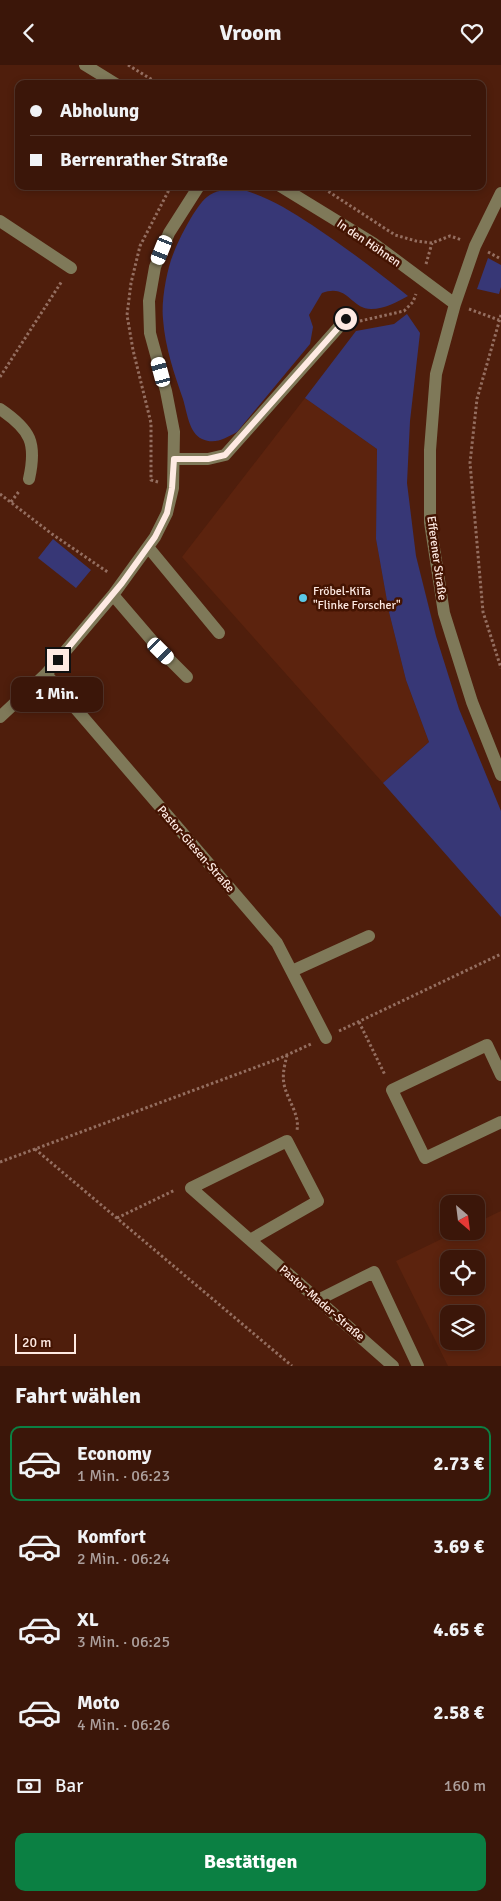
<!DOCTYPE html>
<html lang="de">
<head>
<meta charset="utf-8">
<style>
	:root { --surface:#3b1609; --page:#421f12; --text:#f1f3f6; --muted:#ac9f9c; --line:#54352a; --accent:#0b8043 }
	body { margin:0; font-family:Signika,sans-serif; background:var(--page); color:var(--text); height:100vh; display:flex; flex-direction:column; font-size:19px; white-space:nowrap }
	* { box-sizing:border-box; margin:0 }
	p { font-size:16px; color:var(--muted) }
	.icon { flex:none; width:28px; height:28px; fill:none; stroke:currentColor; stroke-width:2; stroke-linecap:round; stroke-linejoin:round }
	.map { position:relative; height:1301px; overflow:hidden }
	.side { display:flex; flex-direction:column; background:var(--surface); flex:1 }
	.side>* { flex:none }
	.top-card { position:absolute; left:15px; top:15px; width:471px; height:110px; border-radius:10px; box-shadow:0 2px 8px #0003,0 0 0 1px var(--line); display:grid; align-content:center; height:110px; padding:0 15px; background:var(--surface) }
	.needle { width:32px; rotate:152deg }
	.fabs { position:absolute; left:440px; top:1130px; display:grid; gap:10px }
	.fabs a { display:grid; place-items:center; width:45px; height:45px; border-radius:10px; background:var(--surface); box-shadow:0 2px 8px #0003,0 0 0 1px var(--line); font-size:25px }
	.scale { position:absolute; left:15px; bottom:12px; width:61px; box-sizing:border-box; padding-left:5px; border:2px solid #feeae3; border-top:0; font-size:14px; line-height:18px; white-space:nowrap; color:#feeae3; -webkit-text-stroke:4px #441402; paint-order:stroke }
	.end { position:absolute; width:22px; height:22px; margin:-11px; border:6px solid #feeae3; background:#111; box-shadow:0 0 0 2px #111 }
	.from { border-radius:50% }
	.bubble { position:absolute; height:35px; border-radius:10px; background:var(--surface); box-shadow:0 2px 8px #0003,0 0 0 1px var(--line); font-size:16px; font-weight:700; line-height:35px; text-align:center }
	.car { position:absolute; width:15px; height:30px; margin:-15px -8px; border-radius:6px; box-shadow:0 0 4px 1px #0007; background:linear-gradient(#fff 24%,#345 0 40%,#fff 0 76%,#345 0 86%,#fff 0) }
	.top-card b { display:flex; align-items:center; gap:18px; height:48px; font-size:19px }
	.top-card b+b { border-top:1px solid var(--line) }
	.top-card i { width:12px; height:12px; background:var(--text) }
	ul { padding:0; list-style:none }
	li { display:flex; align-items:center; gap:15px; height:75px; margin:0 10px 8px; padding:0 5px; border:2px solid transparent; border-radius:10px }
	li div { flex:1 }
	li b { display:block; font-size:19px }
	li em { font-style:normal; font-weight:700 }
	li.on { border-color:var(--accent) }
	li>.icon { width:45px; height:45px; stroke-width:1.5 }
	h2 { padding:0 15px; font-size:22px; line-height:60px }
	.pay { display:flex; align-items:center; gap:12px; height:55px; padding:0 15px; font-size:19px }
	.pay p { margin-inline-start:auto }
	.action { display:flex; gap:10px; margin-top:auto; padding:10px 15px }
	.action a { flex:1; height:58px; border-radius:10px; background:var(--accent); color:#fff; font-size:20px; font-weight:700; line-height:58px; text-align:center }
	header { display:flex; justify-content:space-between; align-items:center; height:65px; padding:0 15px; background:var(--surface); font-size:22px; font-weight:700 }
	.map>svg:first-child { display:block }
	.built { fill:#5c230e; fill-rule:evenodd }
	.green { fill:#373776 }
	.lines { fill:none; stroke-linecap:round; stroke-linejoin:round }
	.path { stroke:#946e60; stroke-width:3; stroke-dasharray:2.5 2.5; stroke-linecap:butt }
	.minor { stroke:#7f7959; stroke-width:12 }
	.route { stroke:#feeae3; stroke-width:6 }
	.poi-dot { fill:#5bc8e7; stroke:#441402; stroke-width:2 }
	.labels { text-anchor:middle; stroke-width:5; stroke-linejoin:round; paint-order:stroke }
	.street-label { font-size:12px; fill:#feeae3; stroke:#441402 }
	.poi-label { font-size:12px; fill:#feeae3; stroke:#441402; text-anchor:start }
</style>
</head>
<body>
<header><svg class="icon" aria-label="back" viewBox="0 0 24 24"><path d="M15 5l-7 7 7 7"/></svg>Vroom<svg class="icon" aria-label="heart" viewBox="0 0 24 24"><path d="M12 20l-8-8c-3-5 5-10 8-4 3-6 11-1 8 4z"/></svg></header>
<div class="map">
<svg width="501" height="1301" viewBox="0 0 501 1301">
	<rect width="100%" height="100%" fill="#4f1e0c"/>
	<path class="built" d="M305,333L377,384L376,474L389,547L406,615L429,677L383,718L182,492Z
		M501,1146V1301H448L396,1196L458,1166H476V1158ZM449,1194H476V1221H449ZM449,1249H476V1276H449Z"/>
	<path class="green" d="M236,123C265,130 286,143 312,160C345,182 377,206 408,231C397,237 385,244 371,244C351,244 348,218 322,228L309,250L313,262L310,279L237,367C226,373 215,380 202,374C189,368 187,347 183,334C174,308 165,282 163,254C161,236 167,203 174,187C180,172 195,142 207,132C215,125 226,125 236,123Z
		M488,193L501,200V222L499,229L477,224Z
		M407,249L420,268L410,356L407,418L416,491L436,571L459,644L501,746V852L383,718L429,677L406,615L389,547L376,474L377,384L305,333L356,266L394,259Z
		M53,474L91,505L76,523L38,493Z"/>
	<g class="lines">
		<path class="path" d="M128,0L159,19
			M320,121L395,170L416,176L432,178L450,171L462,175
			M488,187L501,194
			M426,199L432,178
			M469,244L499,255
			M501,250L477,334L470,398L483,547L501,603
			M360,256L404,246L413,237L416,229
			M0,312L62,216
			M158,417L151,415V358L133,285L127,250L131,218L140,181L171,121
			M0,429L52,469L109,508
			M11,437L20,425
			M359,957L385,1010
			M339,966L501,889
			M287,990C285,999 282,1009 284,1019C287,1035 300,1049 297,1065
			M35,1084L292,1301
			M0,1097L278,994L311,979
			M117,1153L175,1125"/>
		<path class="minor" d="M85,0L116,19
			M280,121L373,178L455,239
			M501,128L475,181L455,239L436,309L430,385V457L444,548L472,637L501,710
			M0,156L71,203
			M0,344C31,365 37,378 29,414
			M174,394H208L225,390L346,254
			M148,482L219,568
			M113,530L161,586L187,612
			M46,609L277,878L326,973
			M0,652L46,609L113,530L155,472L167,448L173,423L174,367L166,326L150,268L149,236L155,202L169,168L199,121
			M292,906L369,871
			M501,1010L487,980L392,1025L425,1093L501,1057
			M250,1175L318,1136L287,1076L191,1123L393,1301
			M318,1235L374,1207L418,1301"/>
	</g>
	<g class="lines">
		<path class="route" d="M58,595L122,518L155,472L167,448L172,423L174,394H208L225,390L346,254"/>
	</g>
	<circle class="poi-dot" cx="303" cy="533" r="5"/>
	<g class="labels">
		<g class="street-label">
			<text transform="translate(369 178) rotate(34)" y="4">In den Höhnen</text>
			<text transform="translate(437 493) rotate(82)" y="4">Efferener Straße</text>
			<text transform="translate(196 784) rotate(49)" y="4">Pastor-Giesen-Straße</text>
			<text transform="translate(322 1238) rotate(41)" y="4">Pastor-Mader-Straße</text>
		</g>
		<g class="poi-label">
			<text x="313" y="530">Fröbel-KiTa<tspan x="313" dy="14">"Flinke Forscher"</tspan></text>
		</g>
	</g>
</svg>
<div class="fabs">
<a><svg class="needle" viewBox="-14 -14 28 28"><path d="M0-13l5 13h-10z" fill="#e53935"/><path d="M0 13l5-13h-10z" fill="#ac9f9c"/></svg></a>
<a><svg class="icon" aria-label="locate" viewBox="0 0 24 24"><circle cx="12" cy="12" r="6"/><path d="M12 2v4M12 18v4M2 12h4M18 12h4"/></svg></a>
<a><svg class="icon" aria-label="layers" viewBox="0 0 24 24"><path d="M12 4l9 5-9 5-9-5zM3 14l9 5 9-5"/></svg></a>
</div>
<div class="scale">20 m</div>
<i class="end from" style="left:346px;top:254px"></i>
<i class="end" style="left:58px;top:595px"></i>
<div class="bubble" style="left:11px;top:612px;width:92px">1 Min.</div>
<i class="car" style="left:162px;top:185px;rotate:202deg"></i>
<i class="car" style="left:161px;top:307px;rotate:345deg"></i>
<i class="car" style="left:161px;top:586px;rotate:135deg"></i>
<div class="top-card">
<b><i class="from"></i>Abholung</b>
<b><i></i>Berrenrather Straße</b>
</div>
</div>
<section class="side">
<h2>Fahrt wählen</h2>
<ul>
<li class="on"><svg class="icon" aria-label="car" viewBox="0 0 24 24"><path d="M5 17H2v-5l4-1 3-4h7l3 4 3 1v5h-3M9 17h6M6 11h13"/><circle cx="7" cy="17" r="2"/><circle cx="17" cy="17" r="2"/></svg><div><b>Economy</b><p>1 Min. · 06:23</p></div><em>2.73 €</em></li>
<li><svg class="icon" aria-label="car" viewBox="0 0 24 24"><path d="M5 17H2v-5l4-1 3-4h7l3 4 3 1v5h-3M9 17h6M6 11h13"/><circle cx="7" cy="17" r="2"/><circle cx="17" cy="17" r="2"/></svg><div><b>Komfort</b><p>2 Min. · 06:24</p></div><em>3.69 €</em></li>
<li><svg class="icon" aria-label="car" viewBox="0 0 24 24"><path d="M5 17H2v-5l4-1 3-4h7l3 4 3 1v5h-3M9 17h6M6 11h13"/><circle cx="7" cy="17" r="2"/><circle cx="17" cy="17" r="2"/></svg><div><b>XL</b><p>3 Min. · 06:25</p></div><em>4.65 €</em></li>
<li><svg class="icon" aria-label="car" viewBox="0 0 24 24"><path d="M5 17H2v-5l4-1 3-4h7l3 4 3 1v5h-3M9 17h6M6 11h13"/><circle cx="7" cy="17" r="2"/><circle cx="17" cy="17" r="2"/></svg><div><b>Moto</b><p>4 Min. · 06:26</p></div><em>2.58 €</em></li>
</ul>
<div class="pay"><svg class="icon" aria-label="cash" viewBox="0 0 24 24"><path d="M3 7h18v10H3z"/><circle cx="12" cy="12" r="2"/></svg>Bar<p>160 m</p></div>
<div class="action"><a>Bestätigen</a></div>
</section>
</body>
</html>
